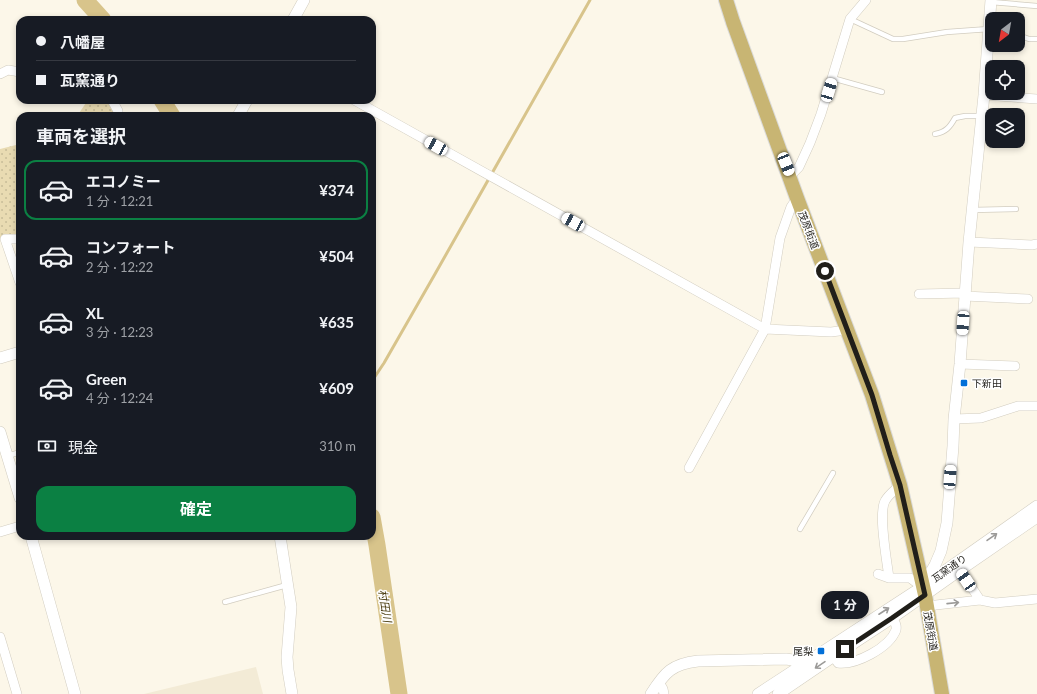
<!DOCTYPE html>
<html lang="ja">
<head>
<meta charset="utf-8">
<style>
	:root { --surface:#171b24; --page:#242831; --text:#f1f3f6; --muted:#9ea1a6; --line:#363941; --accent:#0b8043 }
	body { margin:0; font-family:Lato,"Noto Sans JP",sans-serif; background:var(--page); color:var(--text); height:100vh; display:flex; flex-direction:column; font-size:15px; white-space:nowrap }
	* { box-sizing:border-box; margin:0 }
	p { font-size:13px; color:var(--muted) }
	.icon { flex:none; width:22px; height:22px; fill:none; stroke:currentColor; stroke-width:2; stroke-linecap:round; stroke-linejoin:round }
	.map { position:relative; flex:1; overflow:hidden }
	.details { position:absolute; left:16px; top:112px; width:360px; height:428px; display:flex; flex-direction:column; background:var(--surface); border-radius:12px; box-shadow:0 2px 6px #0003 }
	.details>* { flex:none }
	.guide { position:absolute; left:16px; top:16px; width:360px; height:88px; border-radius:12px; box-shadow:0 2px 6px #0003; display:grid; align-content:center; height:88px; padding:0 20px; background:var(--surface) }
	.needle { width:26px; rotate:211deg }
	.fabs { position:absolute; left:985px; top:12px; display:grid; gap:8px }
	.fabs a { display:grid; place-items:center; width:40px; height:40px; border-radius:8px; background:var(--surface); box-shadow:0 2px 6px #0003; font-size:20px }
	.end { position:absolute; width:18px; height:18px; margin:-9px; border:5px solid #201e19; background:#fff; box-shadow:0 0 0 2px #fff }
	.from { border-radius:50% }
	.bubble { position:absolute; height:28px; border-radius:12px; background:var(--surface); box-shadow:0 2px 6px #0003; font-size:13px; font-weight:700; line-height:28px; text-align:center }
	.car { position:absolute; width:12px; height:24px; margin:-12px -6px; border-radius:5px; box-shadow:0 0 3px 1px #0007; background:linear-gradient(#fff 24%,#345 0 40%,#fff 0 76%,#345 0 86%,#fff 0) }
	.guide b { display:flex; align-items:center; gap:14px; height:38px; font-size:15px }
	.guide b+b { border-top:1px solid var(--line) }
	.guide i { width:10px; height:10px; background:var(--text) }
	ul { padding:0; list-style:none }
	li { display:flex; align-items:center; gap:12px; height:60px; margin:0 8px 6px; padding:0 12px; border:2px solid transparent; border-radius:12px }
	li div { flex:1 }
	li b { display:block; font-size:15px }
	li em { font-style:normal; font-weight:700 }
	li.active { border-color:var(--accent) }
	li>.icon { width:36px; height:36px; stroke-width:1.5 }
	h2 { padding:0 20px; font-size:18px; line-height:48px }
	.pay { display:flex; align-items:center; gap:10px; height:44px; padding:0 20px; font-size:15px }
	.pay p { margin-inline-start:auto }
	.primary-button { display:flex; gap:8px; margin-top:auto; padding:8px 20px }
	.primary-button a { flex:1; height:46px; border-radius:12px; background:var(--accent); color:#fff; font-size:16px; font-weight:700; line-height:46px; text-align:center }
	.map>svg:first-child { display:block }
	.built { fill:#f3ebd6 }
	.park { fill:url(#park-dots) }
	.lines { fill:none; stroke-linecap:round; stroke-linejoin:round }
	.stream { stroke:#d8c48b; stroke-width:3 }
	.river { stroke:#d8c48b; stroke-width:17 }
	.service-casing { stroke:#d2cdc0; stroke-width:6 }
	.minor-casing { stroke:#d2cdc0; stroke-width:10 }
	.tertiary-casing { stroke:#d2cdc0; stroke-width:12 }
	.primary-casing { stroke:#dbdbda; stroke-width:16 }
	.service { stroke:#fff; stroke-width:4.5 }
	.minor { stroke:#fff; stroke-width:9 }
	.tertiary { stroke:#fff; stroke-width:11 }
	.primary { stroke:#c8b573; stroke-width:14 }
	.oneway { stroke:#9b9a98 }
	.route { stroke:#201e19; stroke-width:5 }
	.poi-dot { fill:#0270d8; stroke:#fff; stroke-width:1.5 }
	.labels { text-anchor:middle; stroke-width:3; stroke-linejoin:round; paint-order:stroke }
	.street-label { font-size:10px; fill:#201e19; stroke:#fff }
	.poi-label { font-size:10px; fill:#201e19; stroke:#fff; text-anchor:start }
	.water-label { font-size:11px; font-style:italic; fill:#433506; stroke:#fff }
</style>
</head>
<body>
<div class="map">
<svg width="1037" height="694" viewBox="0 0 1037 694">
	<defs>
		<pattern id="park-dots" width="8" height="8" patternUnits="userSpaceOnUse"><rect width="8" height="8" fill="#e9dbb2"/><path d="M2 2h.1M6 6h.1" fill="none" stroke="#c8bc98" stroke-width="1.8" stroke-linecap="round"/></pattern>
	</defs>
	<rect width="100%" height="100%" fill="#fcf7e9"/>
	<path class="built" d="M256,667L263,694H144Z"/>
	<path class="park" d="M88,100H112L117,116H77Z
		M20,144V239H5L0,240V149Z"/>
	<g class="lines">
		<path class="stream" d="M372,381L384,363L435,274L590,0"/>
		<path class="river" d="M85,0L103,20
			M162,100L172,116
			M372,517L377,545L399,694"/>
		<g class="service-casing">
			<path id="service" d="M991,2L1037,6
				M850,19L893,39H903L947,32L989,29
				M1018,35L1029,39H1037
				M832,78L882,92
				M935,134C946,132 950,127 955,118L965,116H981
				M972,210L1016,209
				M8,456L20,452
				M800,529L833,473
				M225,602L287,585"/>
		</g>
		<g class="minor-casing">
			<path id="minor" d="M0,74L8,70L20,72
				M984,95L1037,99
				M112,100L118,111L117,116
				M354,100L765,329L831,332L847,330
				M790,176L799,167L810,143L821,114L850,19L866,0
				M20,239H5L20,283
				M969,242L1032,245L1037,244
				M919,294L965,293
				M964,296L1028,299
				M960,364L1015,366
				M954,419L981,418L1018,406H1037
				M689,468L765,329L780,238L791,207L797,198
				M0,532L20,526
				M960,570L980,600
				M878,574L889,578H910L922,587
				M889,578C887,561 878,514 885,501C888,495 895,490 900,485
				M927,606L980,600L995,603L1037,599
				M0,637L17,694
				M833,656L838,663C856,665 889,648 896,630C897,625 895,622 892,618
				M659,682L663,689L664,694"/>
		</g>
		<g class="tertiary-casing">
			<path id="tertiary" d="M293,20L304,0
				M238,116L247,100
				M0,358L20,352
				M0,432L20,498
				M31,536L75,694
				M280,536L291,607L287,657L288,670L292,694
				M922,587L935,565L941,551L947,523L953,446L954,419L960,364L969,242L984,95L991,0
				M651,694C665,672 672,664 698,661L786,659L806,662
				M758,694L922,587L1037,506
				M778,694L828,660L892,618L960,570L1037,517"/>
		</g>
		<g class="primary-casing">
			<path id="primary" d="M726,0L733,22L797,198L872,395L900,485L925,595L942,694"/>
		</g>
		<use href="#service" class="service"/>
		<use href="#minor" class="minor"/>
		<use href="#tertiary" class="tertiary"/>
		<use href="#primary" class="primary"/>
	</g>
	<defs><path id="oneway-shaft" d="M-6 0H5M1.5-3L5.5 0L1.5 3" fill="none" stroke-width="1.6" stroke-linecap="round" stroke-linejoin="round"/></defs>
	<g class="oneway">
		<use href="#oneway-shaft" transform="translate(992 537) rotate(-35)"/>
		<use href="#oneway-shaft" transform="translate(953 603) rotate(-6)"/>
		<use href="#oneway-shaft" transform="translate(884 611) rotate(-33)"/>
		<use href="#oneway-shaft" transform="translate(820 665) rotate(146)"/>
	</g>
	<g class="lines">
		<path class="route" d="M825,271L872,395L890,455L900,485L925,595L892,618L845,649"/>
	</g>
	<g class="poi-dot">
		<rect x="960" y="379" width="8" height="8" rx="2"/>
		<rect x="817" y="647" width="8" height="8" rx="2"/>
	</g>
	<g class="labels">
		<g class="street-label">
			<text transform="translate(809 230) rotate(69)" y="4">茂原街道</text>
			<text transform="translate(949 568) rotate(-35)" y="4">瓦窯通り</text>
			<text transform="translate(931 631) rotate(80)" y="4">茂原街道</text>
		</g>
		<g class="poi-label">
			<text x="972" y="387">下新田</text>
			<text x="813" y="655" text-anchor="end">尾梨</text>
		</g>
		<g class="water-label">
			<text transform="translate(385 606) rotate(81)" y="4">村田川</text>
		</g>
	</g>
</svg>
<div class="fabs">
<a><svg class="needle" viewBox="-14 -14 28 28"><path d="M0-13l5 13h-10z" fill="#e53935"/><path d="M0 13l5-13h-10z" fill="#9ea1a6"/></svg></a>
<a><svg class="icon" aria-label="locate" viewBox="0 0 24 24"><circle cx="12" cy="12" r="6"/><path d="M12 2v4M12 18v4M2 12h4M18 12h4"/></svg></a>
<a><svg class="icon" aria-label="layers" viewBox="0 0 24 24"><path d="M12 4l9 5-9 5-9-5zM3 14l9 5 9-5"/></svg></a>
</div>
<i class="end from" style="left:825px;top:271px"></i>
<i class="end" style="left:845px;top:649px"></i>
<div class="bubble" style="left:821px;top:591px;width:48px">1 分</div>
<i class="car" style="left:829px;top:90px;rotate:17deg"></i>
<i class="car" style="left:436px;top:146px;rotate:299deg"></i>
<i class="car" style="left:786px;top:164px;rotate:158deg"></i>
<i class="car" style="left:573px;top:222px;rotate:299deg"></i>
<i class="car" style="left:963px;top:323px;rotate:184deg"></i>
<i class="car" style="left:950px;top:477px;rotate:4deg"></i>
<i class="car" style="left:966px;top:580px;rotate:326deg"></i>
<div class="guide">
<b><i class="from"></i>八幡屋</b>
<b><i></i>瓦窯通り</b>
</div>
<section class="details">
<h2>車両を選択</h2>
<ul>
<li class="active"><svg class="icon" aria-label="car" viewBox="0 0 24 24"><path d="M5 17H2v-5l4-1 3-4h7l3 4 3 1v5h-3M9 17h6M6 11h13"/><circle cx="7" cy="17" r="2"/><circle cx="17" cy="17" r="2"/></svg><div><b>エコノミー</b><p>1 分 · 12:21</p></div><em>¥374</em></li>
<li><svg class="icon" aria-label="car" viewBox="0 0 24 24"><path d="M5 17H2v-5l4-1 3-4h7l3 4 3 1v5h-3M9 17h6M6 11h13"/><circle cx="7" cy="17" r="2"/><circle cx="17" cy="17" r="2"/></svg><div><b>コンフォート</b><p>2 分 · 12:22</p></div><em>¥504</em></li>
<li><svg class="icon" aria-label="car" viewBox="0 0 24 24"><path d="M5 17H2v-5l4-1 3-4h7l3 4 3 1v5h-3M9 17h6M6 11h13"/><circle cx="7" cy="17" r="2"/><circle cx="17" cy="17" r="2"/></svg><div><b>XL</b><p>3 分 · 12:23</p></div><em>¥635</em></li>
<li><svg class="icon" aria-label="car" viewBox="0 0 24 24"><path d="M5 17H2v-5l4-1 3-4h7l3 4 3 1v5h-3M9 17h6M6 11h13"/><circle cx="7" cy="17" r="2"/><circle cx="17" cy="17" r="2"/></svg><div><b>Green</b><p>4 分 · 12:24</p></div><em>¥609</em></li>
</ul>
<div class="pay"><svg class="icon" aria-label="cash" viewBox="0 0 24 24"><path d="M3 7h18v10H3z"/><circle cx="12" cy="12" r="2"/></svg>現金<p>310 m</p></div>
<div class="primary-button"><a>確定</a></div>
</section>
</div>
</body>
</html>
